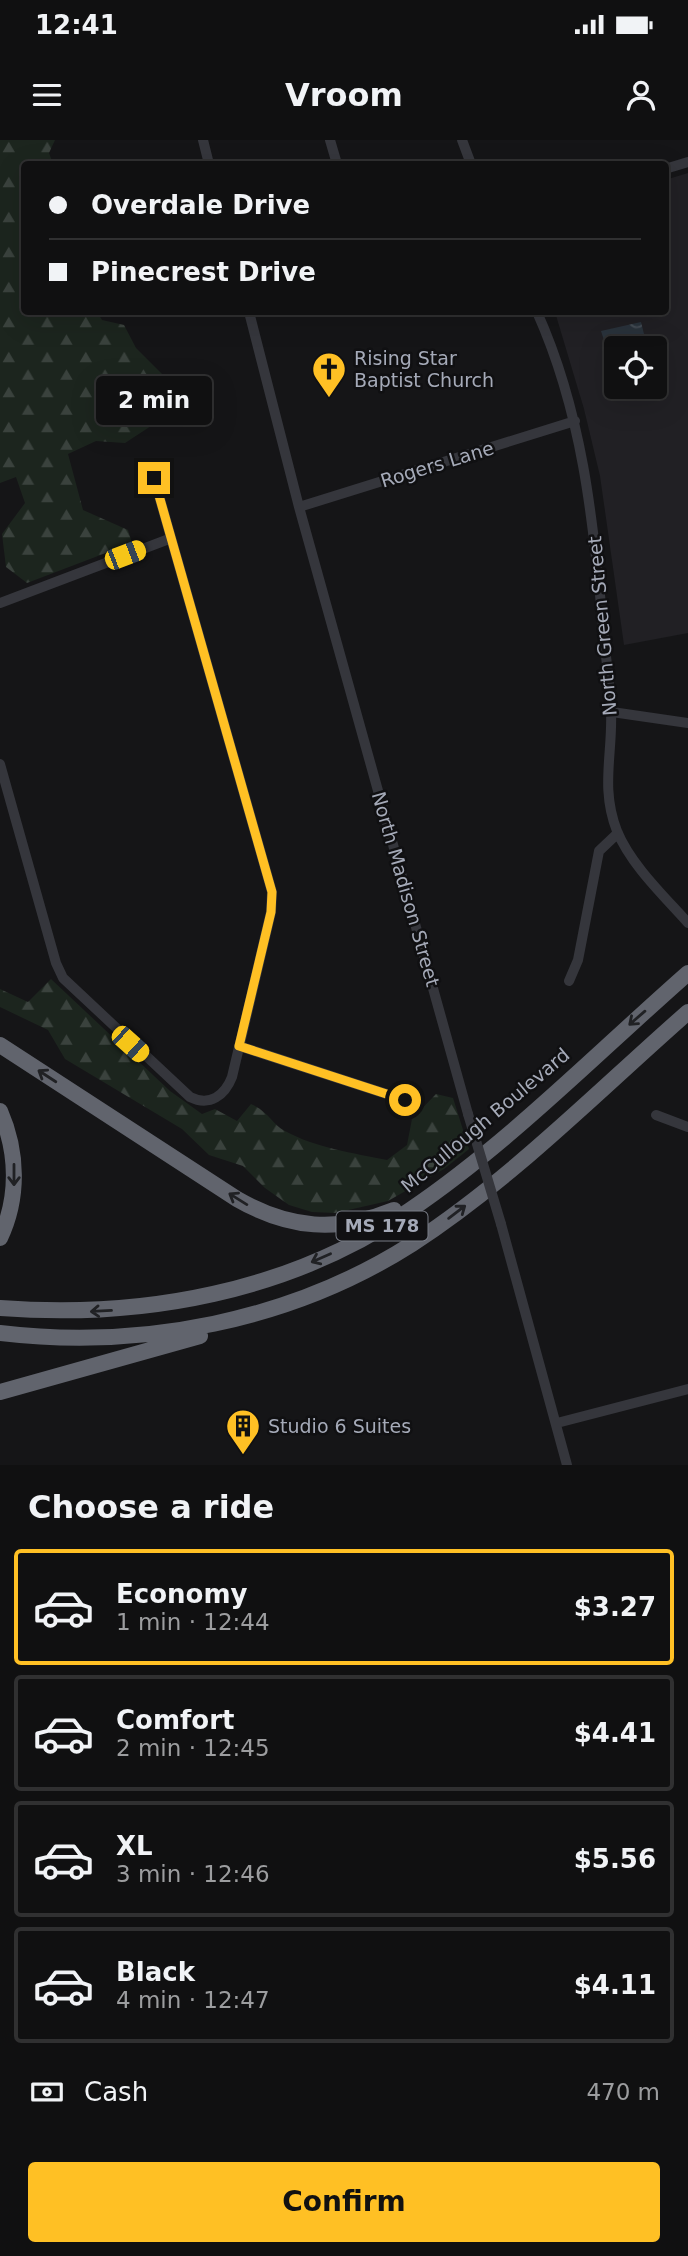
<!DOCTYPE html>
<html lang="en">
<head>
<meta charset="utf-8">
<style>
	:root { --surface:#101011; --page:#19191a; --text:#f1f3f6; --muted:#9c9d9f; --line:#303031; --accent:#ffc024 }
	body { margin:0; font-family:"DejaVu Sans",sans-serif; background:var(--page); color:var(--text); height:100vh; display:flex; flex-direction:column; font-size:26px; white-space:nowrap }
	* { box-sizing:border-box; margin:0 }
	p { font-size:23px; color:var(--muted) }
	.icon { flex:none; width:38px; height:38px; fill:none; stroke:currentColor; stroke-width:2; stroke-linecap:round; stroke-linejoin:round }
	.map { position:relative; height:1325px; overflow:hidden }
	.sheet { display:flex; flex-direction:column; background:var(--surface); flex:1 }
	.sheet>* { flex:none }
	.banner { position:absolute; left:21px; top:21px; width:648px; height:154px; border-radius:7px; box-shadow:0 7px 28px #0002,0 0 0 2px var(--line); display:grid; align-content:center; height:154px; padding:0 28px; background:var(--surface) }
	.buttons { position:absolute; left:604px; top:196px; display:grid; gap:14px }
	.buttons a { display:grid; place-items:center; width:63px; height:63px; border-radius:7px; background:var(--surface); box-shadow:0 7px 28px #0002,0 0 0 2px var(--line); font-size:35px }
	.end { position:absolute; width:32px; height:32px; margin:-16px; border:9px solid #ffc024; background:#111; box-shadow:0 0 0 4px #111 }
	.from { border-radius:50% }
	.bubble { position:absolute; height:49px; border-radius:7px; background:var(--surface); box-shadow:0 7px 28px #0002,0 0 0 2px var(--line); font-size:23px; font-weight:700; line-height:49px; text-align:center }
	.car { position:absolute; width:21px; height:42px; margin:-21px -10px; border-radius:9px; box-shadow:0 0 5px 2px #0007; background:linear-gradient(#f5c518 24%,#345 0 40%,#f5c518 0 76%,#345 0 86%,#f5c518 0) }
	.banner b { display:flex; align-items:center; gap:24px; height:66px; font-size:26px }
	.banner b+b { border-top:2px solid var(--line) }
	.banner i { width:18px; height:18px; background:var(--text) }
	ul { padding:0; list-style:none }
	li { display:flex; align-items:center; gap:21px; height:116px; margin:0 14px 10px; padding:0 14px; border:4px solid var(--line); border-radius:7px }
	li div { flex:1 }
	li b { display:block; font-size:26px }
	li em { font-style:normal; font-weight:700 }
	li.current { border-color:var(--accent) }
	li>.icon { width:63px; height:63px; stroke-width:1.5 }
	h2 { padding:0 28px; font-size:32px; line-height:84px }
	.pay { display:flex; align-items:center; gap:18px; height:77px; padding:0 28px; font-size:26px }
	.pay p { margin-inline-start:auto }
	.primary-button { display:flex; gap:14px; margin-top:auto; padding:14px 28px }
	.primary-button a { flex:1; height:80px; border-radius:7px; background:var(--accent); color:#111; font-size:28px; font-weight:700; line-height:80px; text-align:center }
	.status { display:flex; justify-content:space-between; align-items:center; height:49px; padding:0 35px; background:var(--surface); direction:ltr }
	.status svg { height:19px; fill:currentColor }
	header { display:flex; justify-content:space-between; align-items:center; height:91px; padding:0 28px; background:var(--surface); font-size:32px; font-weight:700 }
	.map>svg:first-child { display:block }
	.built { fill:#212024; fill-rule:evenodd }
	.forest { fill:url(#forest-firs) }
	.water { fill:url(#water-waves) }
	.lines { fill:none; stroke-linecap:round; stroke-linejoin:round }
	.minor { stroke:#35363c; stroke-width:10 }
	.highway { stroke:#61646d; stroke-width:16 }
	.minor-bridge { stroke:#35363c; stroke-width:10 }
	.oneway { stroke:#202124 }
	.route { stroke:#ffc024; stroke-width:9 }
	.labels { text-anchor:middle; stroke-width:5; stroke-linejoin:round; paint-order:stroke }
	.shield { fill:#101012; stroke:#787c86; stroke-width:2 }
	.shield-label { font-size:18px; font-weight:bold; fill:#a5aab8 }
	.poi-label { font-size:19px; fill:#a5aab8; stroke:#101012; text-anchor:start }
	.street-label { font-size:19px; fill:#a5aab8; stroke:#101012 }
</style>
</head>
<body>
<div class="status"><b>12:41</b><svg viewBox="0 0 49 12"><path d="M0 12V9h3v3zM5 12V6h3v6zM10 12V3h3v9zM15 12V0h3v12zM26 1h20v11H26zM47 4h2v5h-2z"/></svg></div>
<header><svg class="icon" aria-label="menu" viewBox="0 0 24 24"><path d="M4 6h16M4 12h16M4 18h16"/></svg>Vroom<svg class="icon" aria-label="person" viewBox="0 0 24 24"><circle cx="12" cy="8" r="4"/><path d="M4 21q1-7 8-7t8 7"/></svg></header>
<div class="map">
<svg width="688" height="1325" viewBox="0 0 688 1325">
	<defs>
		<pattern id="forest-firs" width="22" height="20" patternUnits="userSpaceOnUse" patternTransform="scale(1.75)"><rect width="22" height="20" fill="#1c251e"/><path d="M5 1l3.5 6h-7zM16 11l3.5 6h-7z" fill="#3a423d"/></pattern>
		<pattern id="water-waves" width="16" height="10" patternUnits="userSpaceOnUse" patternTransform="scale(1.75)"><rect width="16" height="10" fill="#2a333c"/><path d="M0 5q4-4 8 0t8 0" fill="none" stroke="#464e56"/></pattern>
	</defs>
	<rect width="100%" height="100%" fill="#151517"/>
	<path class="built" d="M688,33V493L624,505L600,336L584,269L555,172H665V40ZM616,208H654V247H616Z"/>
	<path class="forest" d="M0,0H55L49,13L53,24H24V172H97L102,180L124,185L136,208L171,243L179,260L176,282L151,286L125,303L96,301L68,314L83,370L128,390L132,403L27,443L6,427L2,394L25,363L16,337L0,343Z
		M51,839L170,951L202,974L215,969L237,981L251,964C269,972 272,984 285,991C316,1008 353,1013 387,1020L407,1005L412,979L436,954L453,958L469,1009L444,1029L388,1061L335,1073L312,1072L289,1065L265,1048L243,1026L209,1015L182,989L65,919L48,890L0,867V849L28,862Z"/>
	<path class="water" d="M641,182L645,198L616,208L609,215L601,191Z"/>
	<g class="lines">
		<path class="minor" d="M203,0L209,24
			M330,0L337,24
			M462,0L471,24
			M665,29L688,22
			M249,172L299,367L468,974
			M537,172C582,272 593,378 603,486C605,514 610,542 611,571C613,613 600,648 617,691C631,725 664,756 688,783
			M299,367L575,281
			M0,463L169,399
			M612,572L688,583
			M0,624L56,823L63,838L190,957C210,967 225,955 232,937L271,772L272,752L154,338
			M569,841L578,820L599,711L618,693
			M239,906L405,960
			M656,975L688,987
			M501,1084L567,1325
			M557,1283L688,1249"/>
		<path class="highway" d="M0,905L237,1059C289,1089 338,1093 394,1070
			M0,971C18,1012 19,1058 0,1098
			M0,1168C143,1179 290,1152 410,1070C509,1003 598,912 688,833
			M0,1193C142,1210 291,1181 412,1104C512,1039 599,950 688,872
			M0,1252L200,1196"/>
		<path class="minor-bridge" d="M468,974L501,1084"/>
	</g>
	<defs><path id="oneway-shaft" d="M-6 0H5M1.5-3L5.5 0L1.5 3" fill="none" stroke-width="1.6" stroke-linecap="round" stroke-linejoin="round" transform="scale(1.75)"/></defs>
	<g class="oneway">
		<use href="#oneway-shaft" transform="translate(637 878) rotate(139)"/>
		<use href="#oneway-shaft" transform="translate(47 936) rotate(-147)"/>
		<use href="#oneway-shaft" transform="translate(14 1035) rotate(90)"/>
		<use href="#oneway-shaft" transform="translate(238 1059) rotate(-148)"/>
		<use href="#oneway-shaft" transform="translate(457 1072) rotate(-37)"/>
		<use href="#oneway-shaft" transform="translate(321 1118) rotate(156)"/>
		<use href="#oneway-shaft" transform="translate(101 1171) rotate(177)"/>
	</g>
	<g class="lines">
		<path class="route" d="M154,338L272,752L271,772L239,906L405,960"/>
	</g>
	<defs>
		<g id="church-pin" transform="scale(1.75)"><path d="M0 17L-7.5 6A9.5 9.5 0 1 1 7.5 6Z" fill="#ffc024" stroke="#101012"/><path d="M-1.2-6h2.4v3.5h3.3v2.4h-3.3V6h-2.4V-.1h-3.3v-2.4h3.3Z" fill="#111"/></g>
		<g id="building-pin" transform="scale(1.75)"><path d="M0 17L-7.5 6A9.5 9.5 0 1 1 7.5 6Z" fill="#ffc024" stroke="#101012"/><path d="M-4-6H4V6H1V3H-1V6H-4ZM-2.5-4.3h1.7v1.8h-1.7ZM.8-4.3h1.7v1.8H.8ZM-2.5-1h1.7V.8h-1.7ZM.8-1h1.7V.8H.8Z" fill="#111"/></g>
	</defs>
	<g fill-rule="evenodd">
		<use href="#church-pin" x="329" y="229"/>
		<use href="#building-pin" x="243" y="1286"/>
	</g>
	<g class="labels">
		<rect class="shield" x="336.5" y="1071.5" width="91" height="29" rx="5"/>
		<g class="shield-label">
			<text x="382" y="1092">MS 178</text>
		</g>
		<g class="poi-label">
			<text x="354" y="225">Rising Star<tspan x="354" dy="22">Baptist Church</tspan></text>
			<text x="268" y="1293">Studio 6 Suites</text>
		</g>
		<g class="street-label">
			<text transform="translate(437 324) rotate(-17)" y="7">Rogers Lane</text>
			<text transform="translate(602 486) rotate(-95)" y="7">North Green Street</text>
			<text transform="translate(406 749) rotate(74)" y="7">North Madison Street</text>
			<text transform="translate(485 980) rotate(-40)" y="7">McCullough Boulevard</text>
		</g>
	</g>
</svg>
<div class="buttons">
<a><svg class="icon" aria-label="locate" viewBox="0 0 24 24"><circle cx="12" cy="12" r="6"/><path d="M12 2v4M12 18v4M2 12h4M18 12h4"/></svg></a>
</div>
<i class="end from" style="left:405px;top:960px"></i>
<i class="end" style="left:154px;top:338px"></i>
<div class="bubble" style="left:96px;top:236px;width:116px">2 min</div>
<i class="car" style="left:125px;top:415px;rotate:69deg"></i>
<i class="car" style="left:130px;top:904px;rotate:132deg"></i>
<div class="banner">
<b><i class="from"></i>Overdale Drive</b>
<b><i></i>Pinecrest Drive</b>
</div>
</div>
<section class="sheet">
<h2>Choose a ride</h2>
<ul>
<li class="current"><svg class="icon" aria-label="car" viewBox="0 0 24 24"><path d="M5 17H2v-5l4-1 3-4h7l3 4 3 1v5h-3M9 17h6M6 11h13"/><circle cx="7" cy="17" r="2"/><circle cx="17" cy="17" r="2"/></svg><div><b>Economy</b><p>1 min · 12:44</p></div><em>$3.27</em></li>
<li><svg class="icon" aria-label="car" viewBox="0 0 24 24"><path d="M5 17H2v-5l4-1 3-4h7l3 4 3 1v5h-3M9 17h6M6 11h13"/><circle cx="7" cy="17" r="2"/><circle cx="17" cy="17" r="2"/></svg><div><b>Comfort</b><p>2 min · 12:45</p></div><em>$4.41</em></li>
<li><svg class="icon" aria-label="car" viewBox="0 0 24 24"><path d="M5 17H2v-5l4-1 3-4h7l3 4 3 1v5h-3M9 17h6M6 11h13"/><circle cx="7" cy="17" r="2"/><circle cx="17" cy="17" r="2"/></svg><div><b>XL</b><p>3 min · 12:46</p></div><em>$5.56</em></li>
<li><svg class="icon" aria-label="car" viewBox="0 0 24 24"><path d="M5 17H2v-5l4-1 3-4h7l3 4 3 1v5h-3M9 17h6M6 11h13"/><circle cx="7" cy="17" r="2"/><circle cx="17" cy="17" r="2"/></svg><div><b>Black</b><p>4 min · 12:47</p></div><em>$4.11</em></li>
</ul>
<div class="pay"><svg class="icon" aria-label="cash" viewBox="0 0 24 24"><path d="M3 7h18v10H3z"/><circle cx="12" cy="12" r="2"/></svg>Cash<p>470 m</p></div>
<div class="primary-button"><a>Confirm</a></div>
</section>
</body>
</html>
